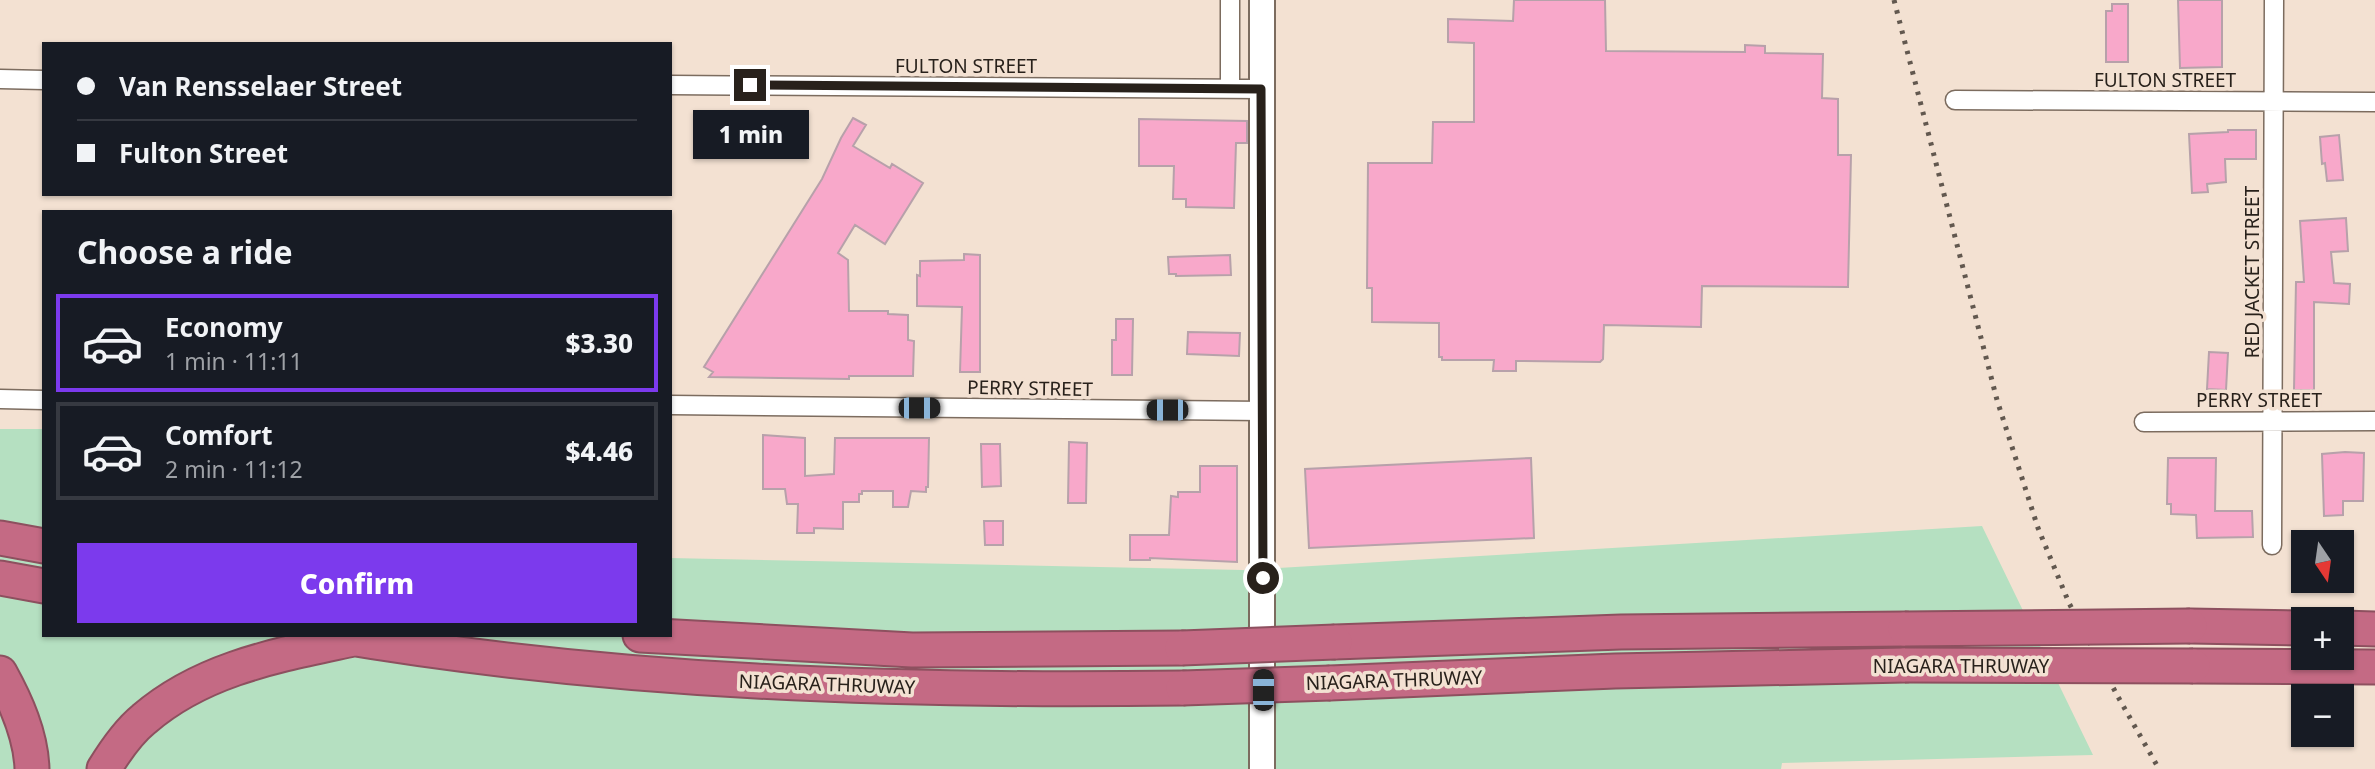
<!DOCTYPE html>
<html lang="en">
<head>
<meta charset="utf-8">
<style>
	:root { --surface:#171b24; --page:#20242c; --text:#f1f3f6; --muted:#9ea1a6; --line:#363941; --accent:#7c3aed }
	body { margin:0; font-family:"Noto Sans",sans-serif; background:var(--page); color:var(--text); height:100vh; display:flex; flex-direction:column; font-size:26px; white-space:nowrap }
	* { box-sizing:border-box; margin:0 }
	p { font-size:23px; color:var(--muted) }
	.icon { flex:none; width:38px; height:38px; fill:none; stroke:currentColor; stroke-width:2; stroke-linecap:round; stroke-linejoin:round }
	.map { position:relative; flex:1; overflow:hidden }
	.panel { position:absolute; left:42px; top:210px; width:630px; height:427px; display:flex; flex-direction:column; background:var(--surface); border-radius:0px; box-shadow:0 2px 5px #0004 }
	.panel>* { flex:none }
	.top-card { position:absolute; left:42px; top:42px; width:630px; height:154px; border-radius:0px; box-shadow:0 2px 5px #0004; display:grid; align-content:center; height:154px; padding:0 35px; background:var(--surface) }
	.needle { width:46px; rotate:167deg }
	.fabs { position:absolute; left:2291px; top:530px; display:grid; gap:14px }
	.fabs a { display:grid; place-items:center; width:63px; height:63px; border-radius:0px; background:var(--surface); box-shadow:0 2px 5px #0004; font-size:35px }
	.end { position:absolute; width:32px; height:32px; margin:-16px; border:9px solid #28211b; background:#fff; box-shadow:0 0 0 4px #fff }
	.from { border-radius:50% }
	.bubble { position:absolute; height:49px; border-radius:0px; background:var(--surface); box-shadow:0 2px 5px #0004; font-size:23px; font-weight:800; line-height:49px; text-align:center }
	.car { position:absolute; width:21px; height:42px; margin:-21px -10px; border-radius:9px; box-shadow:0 0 5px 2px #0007; background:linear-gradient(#222 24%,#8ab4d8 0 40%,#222 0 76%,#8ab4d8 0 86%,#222 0) }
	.top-card b { display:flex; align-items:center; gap:24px; height:66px; font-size:26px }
	.top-card b+b { border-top:2px solid var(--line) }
	.top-card i { width:18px; height:18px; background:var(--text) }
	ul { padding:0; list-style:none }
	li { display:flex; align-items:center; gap:21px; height:98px; margin:0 14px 10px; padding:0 21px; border:4px solid var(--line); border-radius:0px }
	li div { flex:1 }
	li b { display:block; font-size:26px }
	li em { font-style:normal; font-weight:800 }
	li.selected { border-color:var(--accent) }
	li>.icon { width:63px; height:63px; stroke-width:1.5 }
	h2 { padding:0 35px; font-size:32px; line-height:84px }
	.primary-button { display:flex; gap:14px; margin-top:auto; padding:14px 35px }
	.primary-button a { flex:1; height:80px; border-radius:0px; background:var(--accent); color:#fff; font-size:28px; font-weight:800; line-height:80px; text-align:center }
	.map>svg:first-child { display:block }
	.green { fill:#b5e0c1 }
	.building { fill:#f8a8ca; stroke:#b7a1aa; stroke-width:2 }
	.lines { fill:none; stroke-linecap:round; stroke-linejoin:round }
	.street-casing { stroke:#7c6c5f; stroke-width:21 }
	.secondary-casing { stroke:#7c6c5f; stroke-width:28 }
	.highway-casing { stroke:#8d505f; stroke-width:37 }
	.street { stroke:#fff; stroke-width:18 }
	.secondary { stroke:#fff; stroke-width:24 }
	.highway { stroke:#c46a84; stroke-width:33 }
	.rail { stroke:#62584f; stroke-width:5; stroke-dasharray:3.5 7; stroke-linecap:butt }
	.highway-bridge-casing { stroke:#8d505f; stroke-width:37; stroke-linecap:butt }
	.highway-bridge { stroke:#c46a84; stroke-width:33 }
	.route { stroke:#28211b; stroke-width:9 }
	.labels { text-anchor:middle; stroke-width:7; stroke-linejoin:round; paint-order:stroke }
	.street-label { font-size:19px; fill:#28211b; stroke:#f3e1d2 }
</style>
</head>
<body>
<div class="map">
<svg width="2375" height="769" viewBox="0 0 2375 769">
	<rect width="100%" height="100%" fill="#f3e1d2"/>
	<path class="green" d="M0,429H44V635H670V558L1243,570L1982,526L2093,755L1782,763L1781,769H0Z"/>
	<path class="building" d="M1514,0H1605L1606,51L1745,52V45L1765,46V53L1823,54L1822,98L1838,99V155H1851L1848,287L1702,286L1701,327L1604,325L1603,359L1600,362L1516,361V371H1493L1494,360H1442V357H1439V323L1372,322V288H1367L1368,163H1432L1433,122H1474V43L1448,42V19L1513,21Z
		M2178,0H2222V67L2180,68Z
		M2112,4H2128V62H2106V11H2112Z
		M853,118L866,125L853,146L890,168L892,164L923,183L885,244L855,225L838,253L848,260L849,311H888V314L908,315V340L914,341L913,376H849V379L709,377L713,372L704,367L822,179L841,138Z
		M1139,119L1247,121V143H1236L1234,208L1186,207V199H1173L1174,166H1139Z
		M2228,130H2256V159H2225L2226,182L2207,184L2208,192L2192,193L2189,134L2228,132Z
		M2339,135L2343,180L2327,181L2325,163L2322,164L2320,137Z
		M2346,218L2348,251L2331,252L2334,283L2350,284L2349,304L2314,302V390H2294L2296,282H2304L2300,221Z
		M964,254L980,255V372H960L962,307L917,306V275L920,276V261L964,260Z
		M1230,255L1231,275L1176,276V274H1169L1168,257Z
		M1116,319H1133L1132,375H1112V340H1116Z
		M1188,332L1240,333L1239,356L1187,354Z
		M2209,352L2228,353L2226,390L2207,389Z
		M763,435L805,438V476L834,474L835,438H929L928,487H926V492L911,491L908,507H893V491H862V494H859V502H843V529L814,528V533H797L798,504H787L785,489H763Z
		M1069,442L1087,443L1086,503H1068Z
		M981,444H1000L1001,486L982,487Z
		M2345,452L2364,453L2363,501H2343V515L2324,516L2322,454Z
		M1531,458L1534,538L1309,548L1305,469Z
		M2168,458H2216L2215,511H2252L2253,537L2197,538L2196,515L2171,514V504H2167Z
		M1200,466H1237V562L1150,558V560H1130V535H1169L1171,496L1178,497V492H1200Z
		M984,521H1003V545H985Z"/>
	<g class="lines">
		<g class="street-casing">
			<path id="street" d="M1230,0V89
				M0,79L44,80
				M670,85L1261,89
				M1955,100L2375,102
				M0,399L44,400
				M670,405L1263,411
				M2144,422L2375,421
				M2272,545L2274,0"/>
		</g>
		<g class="secondary-casing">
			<path id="secondary" d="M1262,0V769"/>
		</g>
		<g class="highway-casing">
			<path id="highway" d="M0,538L44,546
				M0,578L44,586
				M2190,626L2303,628
				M2342,628L2375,629
				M332,635C614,683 898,692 1183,688
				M640,635L912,650L1182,648
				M1335,642L1621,632L1905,629
				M2193,666L2375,667
				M0,673C16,702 31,735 32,769
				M1330,683L1615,671L1905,665
				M104,769C115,751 128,732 144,719C203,668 279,655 353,639"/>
		</g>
		<use href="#street" class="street"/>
		<use href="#secondary" class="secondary"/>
		<use href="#highway" class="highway"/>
		<path class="rail" d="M1894,0L1997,400L2038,528L2069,603L2117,695L2159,769"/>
		<g class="highway-bridge-casing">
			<path id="highway-bridge" d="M1905,629L2190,626
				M1182,648L1335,642
				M1905,665L2193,666
				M1183,688L1330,683"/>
		</g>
		<use href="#highway-bridge" class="highway-bridge"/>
	</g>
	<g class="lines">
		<path class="route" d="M750,85L1261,89L1263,578"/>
	</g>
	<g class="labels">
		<g class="street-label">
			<text x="966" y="73">FULTON STREET</text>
			<text x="2165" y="87">FULTON STREET</text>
			<text transform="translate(2252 272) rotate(-90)" y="7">RED JACKET STREET</text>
			<text transform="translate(1030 388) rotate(1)" y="7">PERRY STREET</text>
			<text x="2259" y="407">PERRY STREET</text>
			<text x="1961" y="673">NIAGARA THRUWAY</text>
			<text transform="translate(1394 680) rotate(-2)" y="7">NIAGARA THRUWAY</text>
			<text transform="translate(827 684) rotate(2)" y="7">NIAGARA THRUWAY</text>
		</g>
	</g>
</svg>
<div class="fabs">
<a><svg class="needle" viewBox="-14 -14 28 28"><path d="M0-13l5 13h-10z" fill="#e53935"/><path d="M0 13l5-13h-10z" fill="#9ea1a6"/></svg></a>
<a>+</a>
<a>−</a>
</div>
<i class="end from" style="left:1263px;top:578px"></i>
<i class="end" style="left:750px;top:85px"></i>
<div class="bubble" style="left:693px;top:110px;width:116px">1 min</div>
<i class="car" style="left:919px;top:408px;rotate:90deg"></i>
<i class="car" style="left:1167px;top:410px;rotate:270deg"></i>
<i class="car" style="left:1263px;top:690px;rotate:0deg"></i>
<div class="top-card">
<b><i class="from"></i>Van Rensselaer Street</b>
<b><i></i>Fulton Street</b>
</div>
<section class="panel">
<h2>Choose a ride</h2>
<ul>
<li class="selected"><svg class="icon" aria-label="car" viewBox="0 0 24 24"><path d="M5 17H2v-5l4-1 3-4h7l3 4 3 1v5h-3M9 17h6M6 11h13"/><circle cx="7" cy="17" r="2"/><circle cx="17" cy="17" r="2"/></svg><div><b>Economy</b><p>1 min · 11:11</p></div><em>$3.30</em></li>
<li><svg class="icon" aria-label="car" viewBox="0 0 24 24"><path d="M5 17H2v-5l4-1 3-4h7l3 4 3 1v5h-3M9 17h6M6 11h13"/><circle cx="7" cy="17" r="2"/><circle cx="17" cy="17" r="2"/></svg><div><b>Comfort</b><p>2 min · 11:12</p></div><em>$4.46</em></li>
</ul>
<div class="primary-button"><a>Confirm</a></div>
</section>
</div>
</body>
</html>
